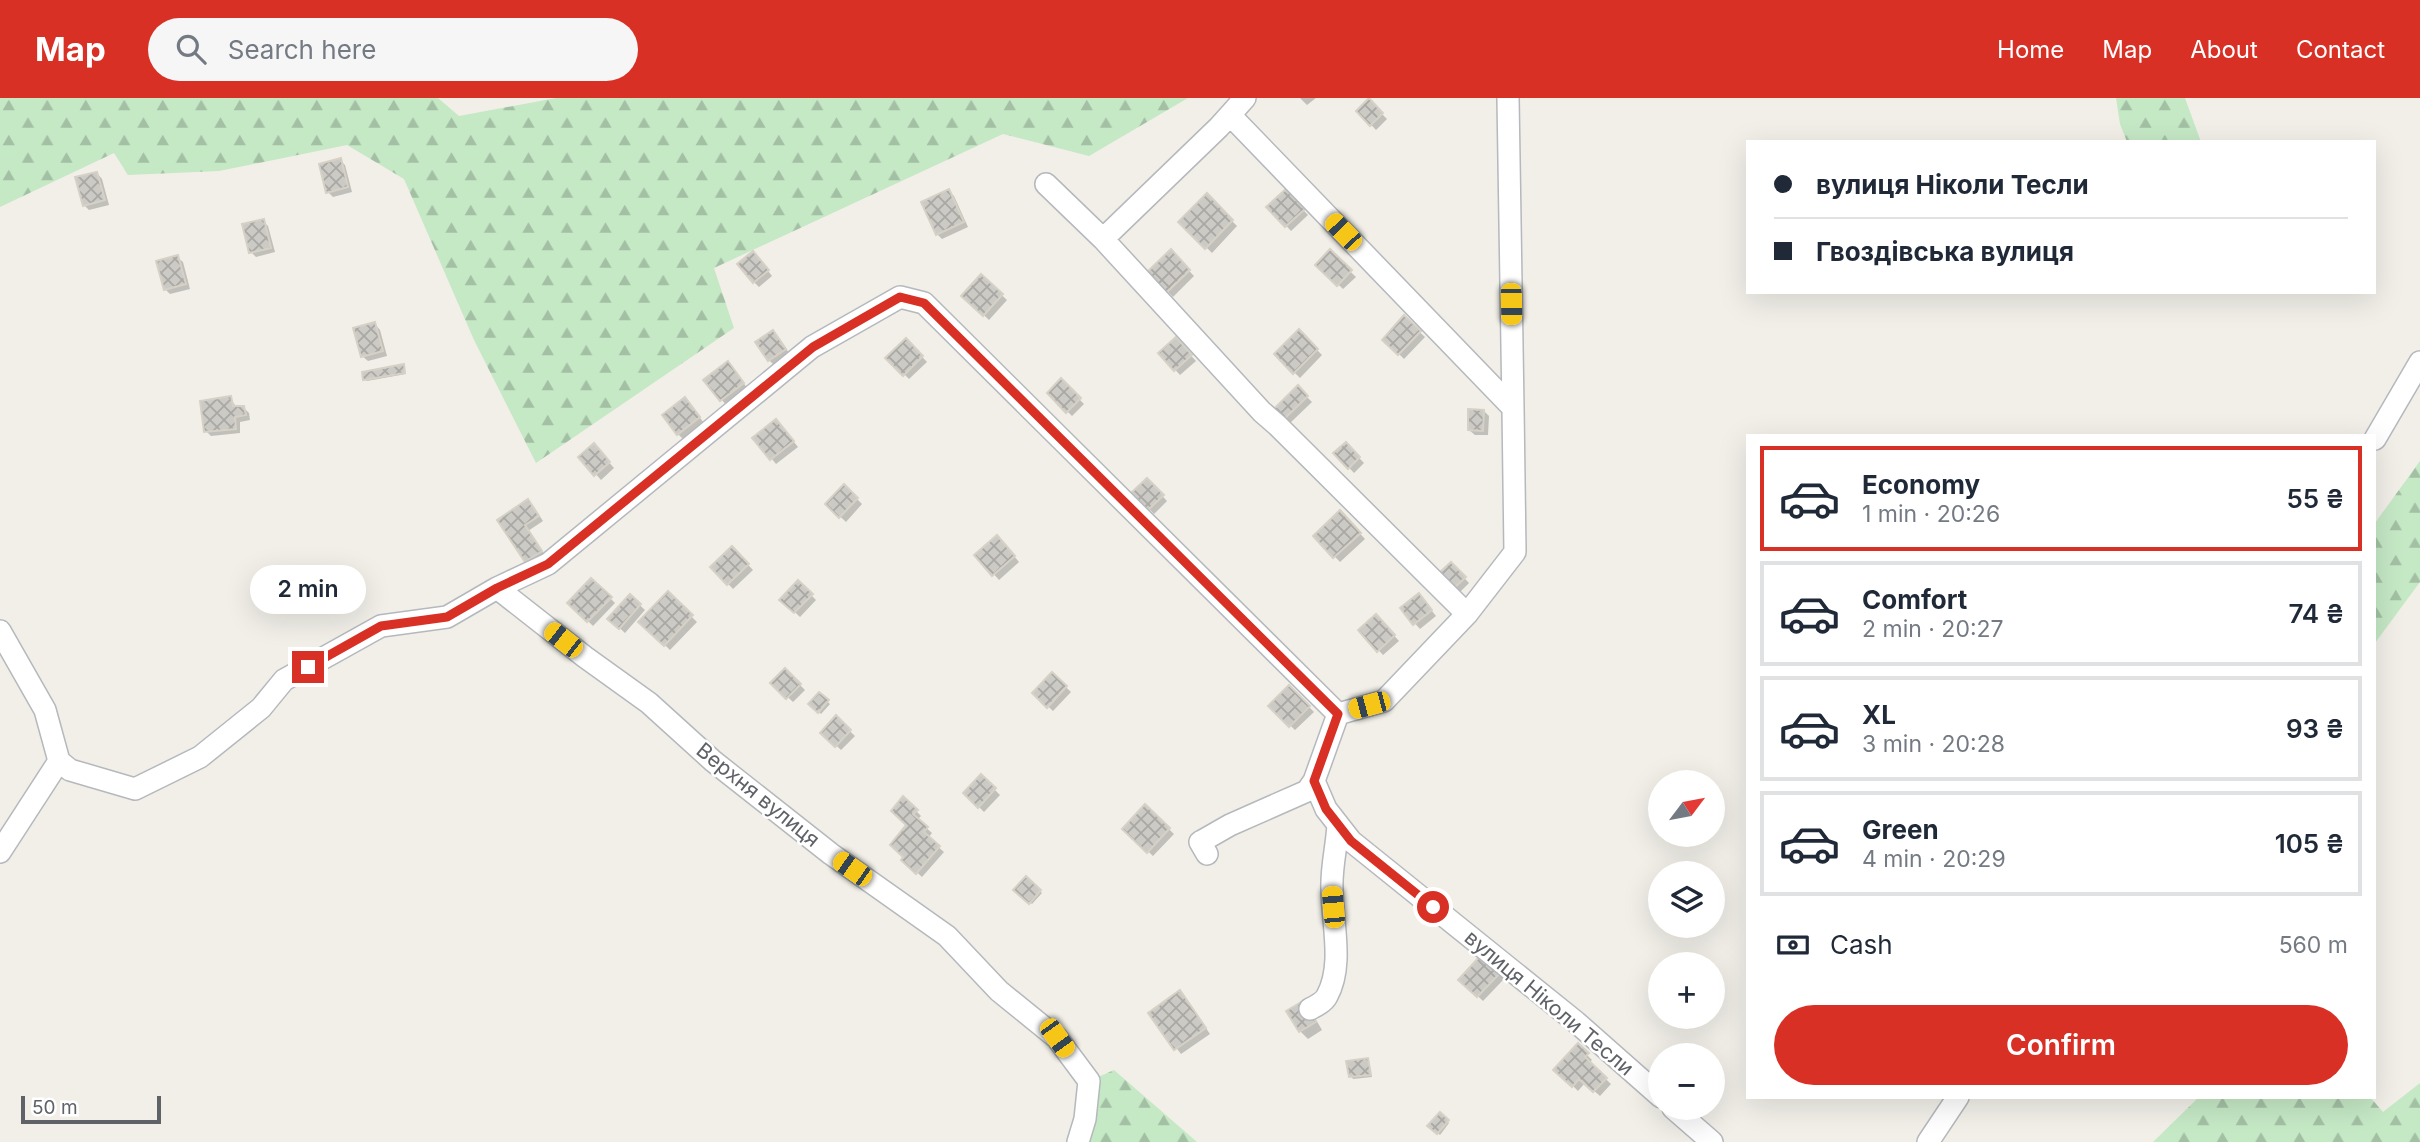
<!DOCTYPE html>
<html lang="en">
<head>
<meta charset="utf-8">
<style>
	:root { --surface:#fff; --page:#f6f6f7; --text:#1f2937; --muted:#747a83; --line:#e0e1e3; --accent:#d93025 }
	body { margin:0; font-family:Inter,sans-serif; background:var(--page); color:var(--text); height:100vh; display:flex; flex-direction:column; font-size:26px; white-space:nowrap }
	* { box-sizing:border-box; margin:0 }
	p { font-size:23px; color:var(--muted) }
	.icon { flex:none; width:38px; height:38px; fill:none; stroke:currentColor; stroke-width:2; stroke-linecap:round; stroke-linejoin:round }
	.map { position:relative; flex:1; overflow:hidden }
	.panel { position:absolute; left:1746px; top:336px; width:630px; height:665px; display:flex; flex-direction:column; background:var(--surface); border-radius:0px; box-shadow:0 7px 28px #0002 }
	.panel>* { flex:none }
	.hud { position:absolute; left:1746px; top:42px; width:630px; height:154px; border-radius:0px; box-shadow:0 7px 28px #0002; display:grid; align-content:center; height:154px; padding:0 28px; background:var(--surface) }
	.needle { width:46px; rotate:58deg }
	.tools { position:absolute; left:1648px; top:672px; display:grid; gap:14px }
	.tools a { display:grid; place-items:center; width:77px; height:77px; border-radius:50%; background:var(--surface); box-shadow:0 7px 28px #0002; font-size:35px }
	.scale { position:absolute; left:21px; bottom:18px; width:140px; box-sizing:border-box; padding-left:7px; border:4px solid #5f6368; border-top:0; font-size:19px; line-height:24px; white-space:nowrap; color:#5f6368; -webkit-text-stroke:5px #fff; paint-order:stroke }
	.end { position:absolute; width:32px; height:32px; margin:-16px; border:9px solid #d93025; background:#fff; box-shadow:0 0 0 4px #fff }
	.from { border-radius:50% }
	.bubble { position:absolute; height:49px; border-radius:24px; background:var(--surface); box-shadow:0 7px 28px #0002; font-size:23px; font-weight:600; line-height:49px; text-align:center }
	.car { position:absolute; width:21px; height:42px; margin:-21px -10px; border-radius:9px; box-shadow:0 0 5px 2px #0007; background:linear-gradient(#f5c518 24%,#345 0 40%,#f5c518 0 76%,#345 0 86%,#f5c518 0) }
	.hud b { display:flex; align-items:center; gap:24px; height:66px; font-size:26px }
	.hud b+b { border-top:2px solid var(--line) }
	.hud i { width:18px; height:18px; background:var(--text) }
	ul { padding:12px 0 0; list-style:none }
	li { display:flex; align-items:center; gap:21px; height:105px; margin:0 14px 10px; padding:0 14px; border:4px solid var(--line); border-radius:0px }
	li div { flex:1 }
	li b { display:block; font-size:26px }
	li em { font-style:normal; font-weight:600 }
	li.on { border-color:var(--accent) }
	li>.icon { width:63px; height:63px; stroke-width:1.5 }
	.pay { display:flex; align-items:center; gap:18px; height:77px; padding:0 28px; font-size:26px }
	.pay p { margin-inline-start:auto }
	.cta { display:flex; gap:14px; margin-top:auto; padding:14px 28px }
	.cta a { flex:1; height:80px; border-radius:42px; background:var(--accent); color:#fff; font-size:28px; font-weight:600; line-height:80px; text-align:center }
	header { display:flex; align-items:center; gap:42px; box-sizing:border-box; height:98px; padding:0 35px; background:var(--accent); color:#fff }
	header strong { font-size:33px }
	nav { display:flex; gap:38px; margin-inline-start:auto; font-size:24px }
	.search { width:490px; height:63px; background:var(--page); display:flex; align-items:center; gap:18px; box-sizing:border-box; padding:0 24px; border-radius:38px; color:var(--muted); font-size:26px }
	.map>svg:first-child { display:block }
	.forest { fill:url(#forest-firs) }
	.shadow { fill:#0003 }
	.building { fill:url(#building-cross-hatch); stroke:#d6d1c6; stroke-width:2 }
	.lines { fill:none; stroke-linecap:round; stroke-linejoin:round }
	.minor-casing { stroke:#b5b8bc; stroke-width:24 }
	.minor { stroke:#fff; stroke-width:21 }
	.route { stroke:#d93025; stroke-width:9 }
	.labels { text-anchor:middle; stroke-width:5; stroke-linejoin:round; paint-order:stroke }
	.street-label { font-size:21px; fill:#5f6368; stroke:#fff }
</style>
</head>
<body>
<header>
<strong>Map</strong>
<div class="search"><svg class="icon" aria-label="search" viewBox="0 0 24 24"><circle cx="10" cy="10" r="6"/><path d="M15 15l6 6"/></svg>Search here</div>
<nav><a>Home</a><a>Map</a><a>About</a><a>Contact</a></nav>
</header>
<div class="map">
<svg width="2420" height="1044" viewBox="0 0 2420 1044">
	<defs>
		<pattern id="forest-firs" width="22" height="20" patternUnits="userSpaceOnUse" patternTransform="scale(1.75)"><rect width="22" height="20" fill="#c5e8c5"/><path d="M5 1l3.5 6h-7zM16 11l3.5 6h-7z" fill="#a3c0a4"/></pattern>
		<pattern id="building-cross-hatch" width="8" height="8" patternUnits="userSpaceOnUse" patternTransform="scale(1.75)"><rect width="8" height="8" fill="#cccac5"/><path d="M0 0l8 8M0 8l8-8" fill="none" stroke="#a9a8a4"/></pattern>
	</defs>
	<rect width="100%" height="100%" fill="#f1efe8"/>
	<path class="forest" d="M0,0H438L459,18L556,0H1188L1089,58L1003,36L714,170L734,230L536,365L474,242L404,81L347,47L219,73L128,77L114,55L0,109Z
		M2116,0H2185L2201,44H2127L2120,26Z
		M2420,363V484L2375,545V425Z
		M1114,972L1197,1044H1078L1089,983Z
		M2420,985V1044H2153L2199,999H2370L2383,1014Z"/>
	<path class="shadow" d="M1300,0H1316L1307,7Z
		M1369,3L1387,21L1376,32L1358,13Z
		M340,62L345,67L352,94L333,99L328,94Z
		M97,75L102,81L109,107L89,112L84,107Z
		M949,93L954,98L968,129L942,141L937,136Z
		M1286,94L1308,117L1291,133L1269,109Z
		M1207,98L1237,128L1212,155L1181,124Z
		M263,123L268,128L275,154L256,159L251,154Z
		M1171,154L1194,178L1173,199L1149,175Z
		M1330,154L1356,179L1343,191L1318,167Z
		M177,159L183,164L190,191L170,196L165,191Z
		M758,160L772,178L759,189L754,184Z
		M981,178L1007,202L989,222L964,198Z
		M1404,220L1425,239L1404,261L1384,241Z
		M375,226L380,232L387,258L368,263L362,258Z
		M773,234L790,256L774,267L769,262Z
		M1299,234L1322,257L1300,280L1276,256Z
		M906,242L927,264L909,281L888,260Z
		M1176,242L1196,263L1180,277L1160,255Z
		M403,268L406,276L367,283L365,281Z
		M732,270L748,291L726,307L706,282Z
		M1061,283L1084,306L1072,318L1049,295Z
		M1298,290L1312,304L1287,328L1273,314Z
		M230,300L237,310H244L249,315L250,322L240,324V335L211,338L206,333Z
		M690,307L704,325L683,341L678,336Z
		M1484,313L1489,318L1488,337H1475L1469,332Z
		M781,328L798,349L776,366L755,340Z
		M1346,346L1364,365L1354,375L1336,356Z
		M599,353L614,370L601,382L581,359Z
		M1147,382L1167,403L1154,416L1134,395Z
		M844,388L862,406L846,424L827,406Z
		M533,408L543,423L528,433L546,459L531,468L499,422Z
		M1340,414L1365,441L1340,464L1315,438Z
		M1002,444L1019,464L999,482L977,457Z
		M732,450L753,472L733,491L712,469Z
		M1451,466L1469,485L1459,495L1441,476Z
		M592,482L615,505L593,528L570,505Z
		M798,484L816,502L800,519L782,502Z
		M668,496L697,524L670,552L641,524Z
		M630,498L645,512L625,535L610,521Z
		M1424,503L1436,518L1420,531L1402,511Z
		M1376,518L1399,543L1383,557L1360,532Z
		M785,572L805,592L793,604L773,585Z
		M1052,576L1071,594L1053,613L1034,595Z
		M1289,589L1314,614L1295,632L1270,608Z
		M819,596L830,606L821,616L811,606Z
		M836,620L855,638L841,652L822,634Z
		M981,678L1000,697L984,714L965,695Z
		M904,701L921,718L917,722L932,735L928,740L944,754L922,779L903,761L908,727Z
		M1146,709L1174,736L1153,758L1125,731Z
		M1026,780L1042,795L1032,806L1016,792Z
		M1482,859L1505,880L1483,903L1461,882Z
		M1185,900L1210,936L1181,956L1150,915Z
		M1311,913L1322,932L1308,941L1300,933Z
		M1578,948L1592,962L1589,965L1611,986L1600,998L1585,985L1578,993L1556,971Z
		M1368,962L1372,979L1353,981L1351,978Z
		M1440,1017L1449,1025L1440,1037L1430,1028Z"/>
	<path class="building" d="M1369,0L1383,15L1370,28L1356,13Z
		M341,60L348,89L326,95L319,66Z
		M97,74L105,102L83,108L75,79Z
		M949,91L964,124L936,137L921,104Z
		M1286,91L1305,111L1285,129L1266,109Z
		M1207,95L1233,122L1205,151L1178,124Z
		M264,121L271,150L249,155L242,126Z
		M1171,151L1190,172L1166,195L1146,175Z
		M1330,151L1352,172L1337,188L1315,167Z
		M753,153L769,172L753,185L737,166Z
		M178,157L186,186L164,192L156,163Z
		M981,176L1003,196L983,218L961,198Z
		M1404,217L1421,233L1398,257L1382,242Z
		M375,224L383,253L361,259L353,230Z
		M1299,231L1318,251L1293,276L1274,256Z
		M773,232L786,251L768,263L755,244Z
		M1176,239L1192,257L1174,273L1158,255Z
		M906,240L923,258L903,278L885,260Z
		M728,263L744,285L720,303L703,282Z
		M404,266L405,275L363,282L362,274Z
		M1061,280L1081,300L1066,315L1047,295Z
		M1298,287L1308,298L1281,324L1271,314Z
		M231,298L233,308H244L246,317L235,319L236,331L204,334L200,303Z
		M685,299L700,319L677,337L662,317Z
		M1468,311L1484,312L1483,333L1468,332Z
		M776,321L794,343L770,362L752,340Z
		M1346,344L1360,359L1348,371L1333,355Z
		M594,345L610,364L594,378L578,359Z
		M1147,380L1164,397L1148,412L1131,395Z
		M844,386L858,400L839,420L825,406Z
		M528,401L539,418L525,427L542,453L525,464L497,422Z
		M1340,412L1361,435L1333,460L1313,438Z
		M997,437L1015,458L992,478L974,457Z
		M732,448L749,466L727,487L710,469Z
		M1451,464L1466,479L1453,491L1438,476Z
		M591,480L612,499L587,524L567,505Z
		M798,482L813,496L794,515L779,502Z
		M668,493L693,517L664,548L638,524Z
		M1419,495L1432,512L1413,527L1400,510Z
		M630,496L641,506L619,531L607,521Z
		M1376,516L1395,537L1377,554L1358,532Z
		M785,570L801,586L786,601L770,585Z
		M1052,574L1067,588L1047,610L1032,595Z
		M1289,587L1310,608L1289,629L1268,608Z
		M819,594L829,602L818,615L808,606Z
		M836,617L851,632L835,649L820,635Z
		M981,676L996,690L978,710L963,695Z
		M903,698L918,712L913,716L928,729L924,734L940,748L916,776L901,762L903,759L890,747L906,727L891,713Z
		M1145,706L1170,730L1147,755L1122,731Z
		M1026,778L1041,792L1029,806L1013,792Z
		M1482,856L1501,874L1477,899L1458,882Z
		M1180,892L1206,930L1174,952L1148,915Z
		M1303,903L1316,924L1299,934L1286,913Z
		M1578,945L1589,955L1585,959L1607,980L1593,994L1579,981L1572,989L1553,972Z
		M1368,960L1371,977L1349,979L1346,963Z
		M1440,1014L1449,1022L1437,1036L1427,1028Z"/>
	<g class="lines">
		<g class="minor-casing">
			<path id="minor" d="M1508,0L1513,310
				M1046,86L1103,141L1262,314L1277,327L1467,516
				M1103,141L1219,29L1245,0
				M2375,341L2420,264
				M497,490L585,559L649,605L713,663L831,756L947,838L999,893L1057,940L1089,983L1085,1021L1078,1044
				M0,533L45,612L59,663L70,672L135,691L200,659L261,610L284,582L381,528L447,519L497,490L548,466L812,249L900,199L924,205L1338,616L1384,603L1467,516L1515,454L1513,310L1230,17
				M1338,616L1314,683L1326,711L1351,743L1576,924L1661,999
				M0,754L59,663
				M1207,756L1200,744L1202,743L1230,727L1307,693L1314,683
				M1310,911C1316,908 1324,904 1327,898C1344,867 1332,825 1332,791C1331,769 1337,748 1338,726
				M1673,1010L1712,1044
				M1928,1044L1958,999"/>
		</g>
		<use href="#minor" class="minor"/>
	</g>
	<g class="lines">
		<path class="route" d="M308,569L381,528L447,519L497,490L548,466L813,249L900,199L924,205L1338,616L1314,683L1326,711L1351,743L1433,809"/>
	</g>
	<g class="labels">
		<g class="street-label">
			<text transform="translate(758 697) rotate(39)" y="7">Верхня вулиця</text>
			<text transform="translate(1549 905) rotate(40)" y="7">вулиця Ніколи Тесли</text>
		</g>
	</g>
</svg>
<div class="tools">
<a><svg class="needle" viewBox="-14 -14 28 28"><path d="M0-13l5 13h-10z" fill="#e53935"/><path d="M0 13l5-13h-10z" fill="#747a83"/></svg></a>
<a><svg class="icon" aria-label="layers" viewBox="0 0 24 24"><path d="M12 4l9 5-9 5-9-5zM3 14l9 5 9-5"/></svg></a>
<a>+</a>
<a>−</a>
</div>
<div class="scale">50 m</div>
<i class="end from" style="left:1433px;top:809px"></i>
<i class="end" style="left:308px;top:569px"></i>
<div class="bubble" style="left:250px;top:467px;width:116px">2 min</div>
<i class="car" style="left:1343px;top:134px;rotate:316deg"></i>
<i class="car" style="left:1511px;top:206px;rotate:179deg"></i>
<i class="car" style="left:563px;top:542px;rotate:308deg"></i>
<i class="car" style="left:1369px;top:607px;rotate:255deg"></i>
<i class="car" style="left:852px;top:771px;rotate:305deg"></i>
<i class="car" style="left:1333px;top:809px;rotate:355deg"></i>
<i class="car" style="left:1057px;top:940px;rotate:144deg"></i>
<div class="hud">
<b><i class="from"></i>вулиця Ніколи Тесли</b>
<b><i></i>Гвоздівська вулиця</b>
</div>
<section class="panel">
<ul>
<li class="on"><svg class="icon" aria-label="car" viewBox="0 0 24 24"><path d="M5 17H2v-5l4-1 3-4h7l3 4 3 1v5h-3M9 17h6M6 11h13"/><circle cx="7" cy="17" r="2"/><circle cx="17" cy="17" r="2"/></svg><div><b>Economy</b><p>1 min · 20:26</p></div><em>55 ₴</em></li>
<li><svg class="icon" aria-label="car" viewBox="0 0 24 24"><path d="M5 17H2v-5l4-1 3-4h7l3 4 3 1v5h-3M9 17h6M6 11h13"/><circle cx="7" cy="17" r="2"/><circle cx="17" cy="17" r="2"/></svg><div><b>Comfort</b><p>2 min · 20:27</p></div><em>74 ₴</em></li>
<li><svg class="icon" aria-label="car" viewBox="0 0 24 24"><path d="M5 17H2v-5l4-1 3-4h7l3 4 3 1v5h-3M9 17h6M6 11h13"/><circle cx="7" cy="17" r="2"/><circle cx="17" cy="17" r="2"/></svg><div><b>XL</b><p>3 min · 20:28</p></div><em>93 ₴</em></li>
<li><svg class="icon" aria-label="car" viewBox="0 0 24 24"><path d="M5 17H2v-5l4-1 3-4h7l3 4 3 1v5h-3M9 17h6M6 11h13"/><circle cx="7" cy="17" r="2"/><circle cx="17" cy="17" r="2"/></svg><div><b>Green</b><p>4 min · 20:29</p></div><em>105 ₴</em></li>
</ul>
<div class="pay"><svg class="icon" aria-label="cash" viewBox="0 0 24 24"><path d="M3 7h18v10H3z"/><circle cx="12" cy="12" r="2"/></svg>Cash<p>560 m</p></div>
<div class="cta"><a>Confirm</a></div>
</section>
</div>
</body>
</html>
